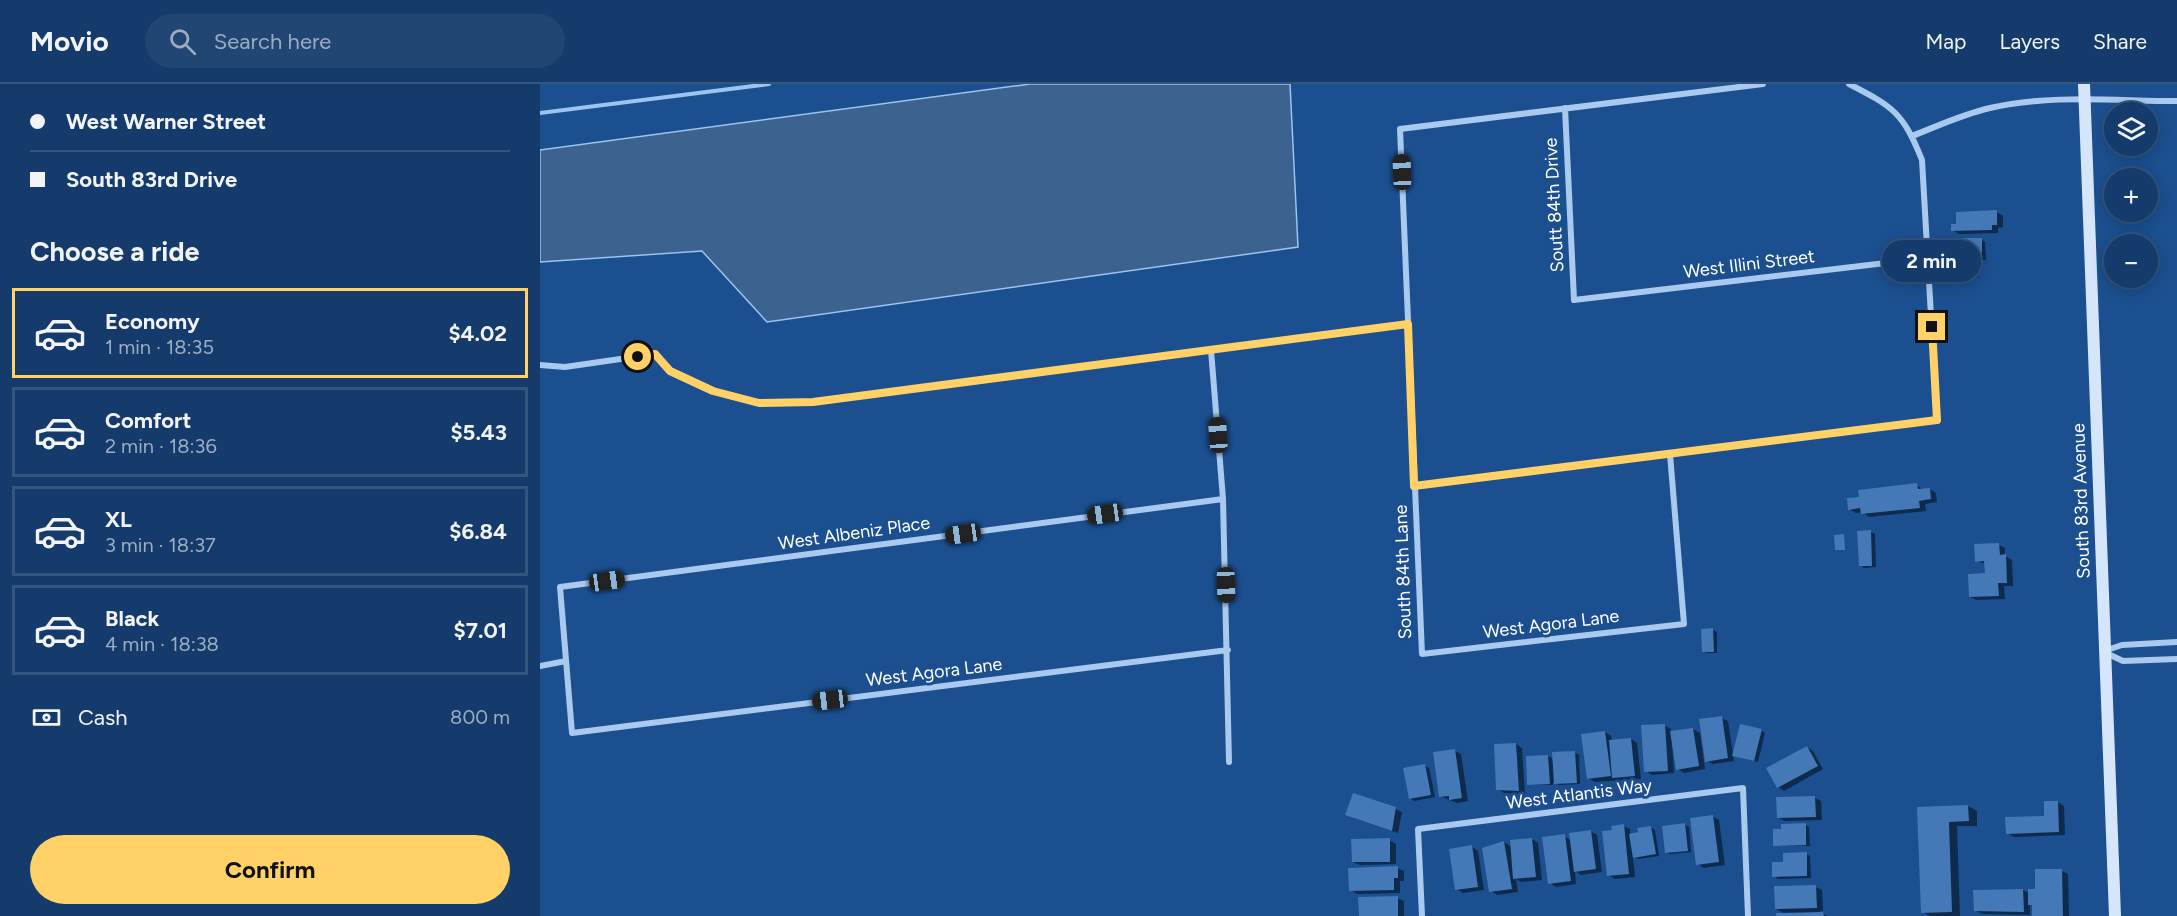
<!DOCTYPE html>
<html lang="en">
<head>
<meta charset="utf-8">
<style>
	:root { --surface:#143b6b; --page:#214673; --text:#f1f3f6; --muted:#9dadc1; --line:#33557e; --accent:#ffd166 }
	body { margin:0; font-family:Figtree,sans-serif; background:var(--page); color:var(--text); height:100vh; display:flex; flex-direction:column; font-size:22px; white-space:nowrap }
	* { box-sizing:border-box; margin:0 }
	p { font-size:20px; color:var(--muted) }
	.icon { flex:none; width:33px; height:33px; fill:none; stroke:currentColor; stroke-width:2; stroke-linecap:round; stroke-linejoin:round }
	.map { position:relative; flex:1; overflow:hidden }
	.side { display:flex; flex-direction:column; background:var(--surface); width:540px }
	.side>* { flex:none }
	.guide { display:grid; align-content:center; height:132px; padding:0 30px; background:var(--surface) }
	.tools { position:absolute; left:1564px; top:18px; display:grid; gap:12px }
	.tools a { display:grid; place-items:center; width:54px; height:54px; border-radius:50%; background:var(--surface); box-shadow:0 3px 15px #0003,0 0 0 2px var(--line); font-size:30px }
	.end { position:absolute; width:27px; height:27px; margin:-14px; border:8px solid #ffd166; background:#111; box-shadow:0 0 0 3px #111 }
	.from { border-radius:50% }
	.bubble { position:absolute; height:42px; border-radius:21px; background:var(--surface); box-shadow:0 3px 15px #0003,0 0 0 2px var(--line); font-size:20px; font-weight:700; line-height:42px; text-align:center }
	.car { position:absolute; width:18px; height:36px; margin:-18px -9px; border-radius:8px; box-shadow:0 0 4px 2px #0007; background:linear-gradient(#222 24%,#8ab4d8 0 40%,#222 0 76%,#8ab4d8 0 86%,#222 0) }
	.guide b { display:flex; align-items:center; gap:21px; height:57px; font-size:22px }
	.guide b+b { border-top:2px solid var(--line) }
	.guide i { width:15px; height:15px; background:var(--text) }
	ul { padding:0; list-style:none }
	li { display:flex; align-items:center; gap:18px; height:90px; margin:0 12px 9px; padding:0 18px; border:3px solid var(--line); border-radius:0px }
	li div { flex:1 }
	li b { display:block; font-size:22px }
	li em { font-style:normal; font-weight:700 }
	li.active { border-color:var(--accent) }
	li>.icon { width:54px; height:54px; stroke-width:1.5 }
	h2 { padding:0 30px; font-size:27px; line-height:72px }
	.pay { display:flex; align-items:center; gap:15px; height:66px; padding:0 30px; font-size:22px }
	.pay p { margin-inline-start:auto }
	.primary-button { display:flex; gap:12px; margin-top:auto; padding:12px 30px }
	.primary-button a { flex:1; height:69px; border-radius:36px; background:var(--accent); color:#111; font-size:24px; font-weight:700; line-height:69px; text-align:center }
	header { display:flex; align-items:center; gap:36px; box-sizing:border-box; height:84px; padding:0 30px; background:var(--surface); border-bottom:2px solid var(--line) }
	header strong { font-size:28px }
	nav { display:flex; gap:33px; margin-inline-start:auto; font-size:21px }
	.search { width:420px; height:54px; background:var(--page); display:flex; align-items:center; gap:15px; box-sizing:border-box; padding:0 21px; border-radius:33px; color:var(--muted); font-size:22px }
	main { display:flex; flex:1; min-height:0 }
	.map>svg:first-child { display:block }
	.water { fill:#3c6290; stroke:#9cc4f0; stroke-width:1.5 }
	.shadow { fill:#0007 }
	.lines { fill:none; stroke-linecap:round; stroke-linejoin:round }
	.stream { stroke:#9cc4f0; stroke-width:4 }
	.building { fill:#4478b7 }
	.minor { stroke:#a9c9ee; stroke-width:6 }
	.secondary { stroke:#d6e6fa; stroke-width:12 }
	.route { stroke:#ffd166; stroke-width:8 }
	.labels { text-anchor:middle; stroke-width:6; stroke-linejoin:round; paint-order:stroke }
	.street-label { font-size:18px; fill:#fff; stroke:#1b4f8f }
</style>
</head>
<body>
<header>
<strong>Movio</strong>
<div class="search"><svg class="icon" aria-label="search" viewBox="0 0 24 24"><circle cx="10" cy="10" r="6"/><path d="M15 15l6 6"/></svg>Search here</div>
<nav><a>Map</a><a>Layers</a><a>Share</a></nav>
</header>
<main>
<section class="side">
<div class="guide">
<b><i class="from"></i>West Warner Street</b>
<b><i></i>South 83rd Drive</b>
</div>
<h2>Choose a ride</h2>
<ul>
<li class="active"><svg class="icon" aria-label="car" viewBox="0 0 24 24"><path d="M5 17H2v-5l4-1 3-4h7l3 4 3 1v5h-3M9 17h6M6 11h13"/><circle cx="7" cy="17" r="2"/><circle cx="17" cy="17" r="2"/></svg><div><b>Economy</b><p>1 min · 18:35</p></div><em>$4.02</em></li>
<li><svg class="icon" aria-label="car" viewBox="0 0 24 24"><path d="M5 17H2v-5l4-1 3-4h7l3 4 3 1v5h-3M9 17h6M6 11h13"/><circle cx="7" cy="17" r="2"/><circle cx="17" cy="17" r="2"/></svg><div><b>Comfort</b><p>2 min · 18:36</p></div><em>$5.43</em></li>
<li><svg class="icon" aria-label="car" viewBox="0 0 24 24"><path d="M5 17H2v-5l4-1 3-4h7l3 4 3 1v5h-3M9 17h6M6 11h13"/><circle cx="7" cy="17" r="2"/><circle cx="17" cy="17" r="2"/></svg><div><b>XL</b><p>3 min · 18:37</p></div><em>$6.84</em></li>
<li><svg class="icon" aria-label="car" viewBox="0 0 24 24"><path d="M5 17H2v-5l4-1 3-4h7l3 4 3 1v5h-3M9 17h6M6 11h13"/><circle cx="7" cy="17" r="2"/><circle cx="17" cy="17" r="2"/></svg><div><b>Black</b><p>4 min · 18:38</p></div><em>$7.01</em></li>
</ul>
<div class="pay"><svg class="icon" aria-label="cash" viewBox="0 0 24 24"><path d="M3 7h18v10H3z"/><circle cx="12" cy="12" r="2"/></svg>Cash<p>800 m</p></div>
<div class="primary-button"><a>Confirm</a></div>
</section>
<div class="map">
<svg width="1637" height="832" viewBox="0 0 1637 832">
	<rect width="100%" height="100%" fill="#1b4f8f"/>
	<path class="water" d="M490,0H750L758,163L227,238L162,167L0,178V66Z"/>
	<path class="shadow" d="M1457,128L1463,132V143L1458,144V149L1419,150L1413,146Z
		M1441,155L1445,158L1446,176L1418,175Z
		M1377,401L1383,406L1390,405L1396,409L1397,418L1385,420L1386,427L1329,433L1322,428L1316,429L1309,425Z
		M1331,448L1335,450L1336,483L1324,484L1320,481Z
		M1459,461L1465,464V472L1472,476L1473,502H1464L1465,515L1437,516L1430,513L1446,491V480L1436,477Z
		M1173,546L1177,548V569H1167L1163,567Z
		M1181,634L1188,637L1194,677L1173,680L1167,677Z
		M1124,641L1131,645V649L1153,645L1160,649L1165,685L1144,689L1138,685L1134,660H1132L1134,689L1112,691L1106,687Z
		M1221,646L1225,649L1218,678L1197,673Z
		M1065,648L1071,652L1072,657L1091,655L1097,659L1101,695L1055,698L1048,694Z
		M976,660L982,664L985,710L964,709L958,705Z
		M1267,663L1273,667L1283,685L1244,707L1238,703Z
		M915,667L921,670L928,717L917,719L900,712Z
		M1035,669L1039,671L1040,700L1019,701L1013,698V701L989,700L987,673L1008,672L1014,676Z
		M885,682L889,684L895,713L874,717L870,714Z
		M1275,714L1281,717L1282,736L1244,737L1238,733Z
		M1518,718L1524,722L1525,751L1474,753L1467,749L1505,734Z
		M1428,722L1437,727V742H1417L1420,832H1390L1383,828L1379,724Z
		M855,725L862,728L858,749L813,734Z
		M1172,732L1179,736L1185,781L1164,784L1158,780Z
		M1145,741L1149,743L1151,768L1130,770L1126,768Z
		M1265,741L1269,743L1270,762L1235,761Z
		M1083,742L1090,745V751L1111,743L1115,746L1119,772L1098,775L1093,772L1095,793L1075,795L1068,791Z
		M1051,747L1057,751L1062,788L1041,791L1035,787L1036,800L1016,803L1010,799L1024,752L1031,756Z
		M992,755L998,759L1002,796L981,798L976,795L978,808L957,811L951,807L964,758L972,763Z
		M849,756L856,760V780L820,781L813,778Z
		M932,763L938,767L944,806L923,809L917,805Z
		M1266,770L1270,772L1271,794L1238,795L1234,792L1245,779Z
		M857,784L864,787V797H860V809L817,810L811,806Z
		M1522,787L1528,790L1529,832H1494V823L1490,820V831L1442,830L1435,826L1483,806L1490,810Z
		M1276,803L1282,806L1283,827H1279L1287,832H1238L1247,831L1236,825Z
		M857,814L864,817V832H820Z"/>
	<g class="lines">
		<path class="stream" d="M0,29L229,0"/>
	</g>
	<path class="building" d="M1457,126V141H1452V146L1411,147V140H1416V128Z
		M1416,154H1442V175L1417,176Z
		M1377,399L1378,405L1390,404L1391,415L1379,417L1380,424L1321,430L1320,424L1308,426L1307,414L1319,413L1318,406Z
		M1331,446L1332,482H1319L1317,447Z
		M1304,450L1305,466H1295L1294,451Z
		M1459,459L1460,471L1466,470L1467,499H1458L1459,512L1429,513L1428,490L1445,489L1444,477L1435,478L1434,460Z
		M1173,544L1174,568H1162L1161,545Z
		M1182,632L1188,674L1165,678L1159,635Z
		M1125,640L1128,687L1104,688L1101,641Z
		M1200,640L1222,645L1214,677L1192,672Z
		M1153,644L1159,682L1136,686L1130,647Z
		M1065,647L1071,692L1047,695L1041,650Z
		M1091,654L1095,692L1072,694L1069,656Z
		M976,659L979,707L956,706L954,660Z
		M1267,662L1278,682L1237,704L1226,684Z
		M915,665L922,714L909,716V712L899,713L893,668Z
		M1035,667L1037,699L1014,700L1012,668Z
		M1008,671L1010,700L987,701L986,672Z
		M885,680L891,711L869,715L863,684Z
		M813,709L856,723L852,747L805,731Z
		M1275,712L1276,733L1237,734L1236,713Z
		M1504,717H1518L1519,748L1466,750L1465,733L1504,732Z
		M1428,721L1429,737L1409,738L1412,828L1381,829L1377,723Z
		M1173,731L1179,778L1156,781L1150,734Z
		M1145,739L1148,767L1125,769L1122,742Z
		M1266,739V761L1233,762V745H1241V740Z
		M1084,740L1089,790L1067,792L1062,747L1072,746L1071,742Z
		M1111,742L1116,770L1093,774L1089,750L1098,748L1097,744Z
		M1051,746L1056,785L1034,788L1029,749Z
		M1025,750L1031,797L1008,800L1002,753Z
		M850,754V778H812L811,755Z
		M992,754L996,793L973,795L970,756Z
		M964,757L972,805L949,808L942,764Z
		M932,761L938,803L915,806L909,765Z
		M1267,768V792L1232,793V778H1243V769Z
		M858,782V794H854V806L809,807L808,784Z
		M1495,785H1522L1523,832H1492V821H1488V805H1495Z
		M1276,801L1277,824L1235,825L1234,802Z
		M1483,805L1484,828L1434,827L1433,806Z
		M858,812V832H819L818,813Z
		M1283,828L1284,832H1236V829Z"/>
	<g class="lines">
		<path class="minor" d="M1025,24L1034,216L1388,174
			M1372,52C1398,42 1423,30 1450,24C1510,10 1576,17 1637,17
			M671,266L683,415L689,678
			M0,281L25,283L115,270L130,287L173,307L219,319L273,318L868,240
			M1130,370L1144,540L882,570L860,45L1223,0
			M874,402L1397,336L1382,76C1363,29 1354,23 1309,0
			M683,415L20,503L32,649L688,566
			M1564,567L1582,561L1637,558
			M1566,569L1583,577L1637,575
			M0,582L26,577
			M882,832L878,745L1203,704L1208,832"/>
		<path class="secondary" d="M1544,0L1575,832"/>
	</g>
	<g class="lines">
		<path class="route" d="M98,273L115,270L130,287L173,307L219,319L273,318L868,240L874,402L1397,336L1392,243"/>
	</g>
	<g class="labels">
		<g class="street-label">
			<text transform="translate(1014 121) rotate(-93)" y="6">Soutt 84th Drive</text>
			<text transform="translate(1209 180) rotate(-7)" y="6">West Illini Street</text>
			<text transform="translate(1541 417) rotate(-92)" y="6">South 83rd Avenue</text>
			<text transform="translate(314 449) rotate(-8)" y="6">West Albeniz Place</text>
			<text transform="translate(863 488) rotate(-92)" y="6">South 84th Lane</text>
			<text transform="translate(1011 540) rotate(-7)" y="6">West Agora Lane</text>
			<text transform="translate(394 588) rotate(-7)" y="6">West Agora Lane</text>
			<text transform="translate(1039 710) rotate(-7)" y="6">West Atlantis Way</text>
		</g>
	</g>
</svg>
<div class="tools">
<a><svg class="icon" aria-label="layers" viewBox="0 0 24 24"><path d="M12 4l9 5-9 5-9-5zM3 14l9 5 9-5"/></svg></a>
<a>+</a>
<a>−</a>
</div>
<i class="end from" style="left:98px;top:273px"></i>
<i class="end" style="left:1392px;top:243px"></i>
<div class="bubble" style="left:1342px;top:156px;width:99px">2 min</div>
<i class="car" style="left:862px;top:88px;rotate:358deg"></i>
<i class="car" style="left:678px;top:351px;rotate:356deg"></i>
<i class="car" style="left:565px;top:430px;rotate:262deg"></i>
<i class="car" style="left:423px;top:450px;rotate:262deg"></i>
<i class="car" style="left:67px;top:497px;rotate:82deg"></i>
<i class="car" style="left:686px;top:501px;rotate:178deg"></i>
<i class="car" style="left:290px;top:616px;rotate:263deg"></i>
</div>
</main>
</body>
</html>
